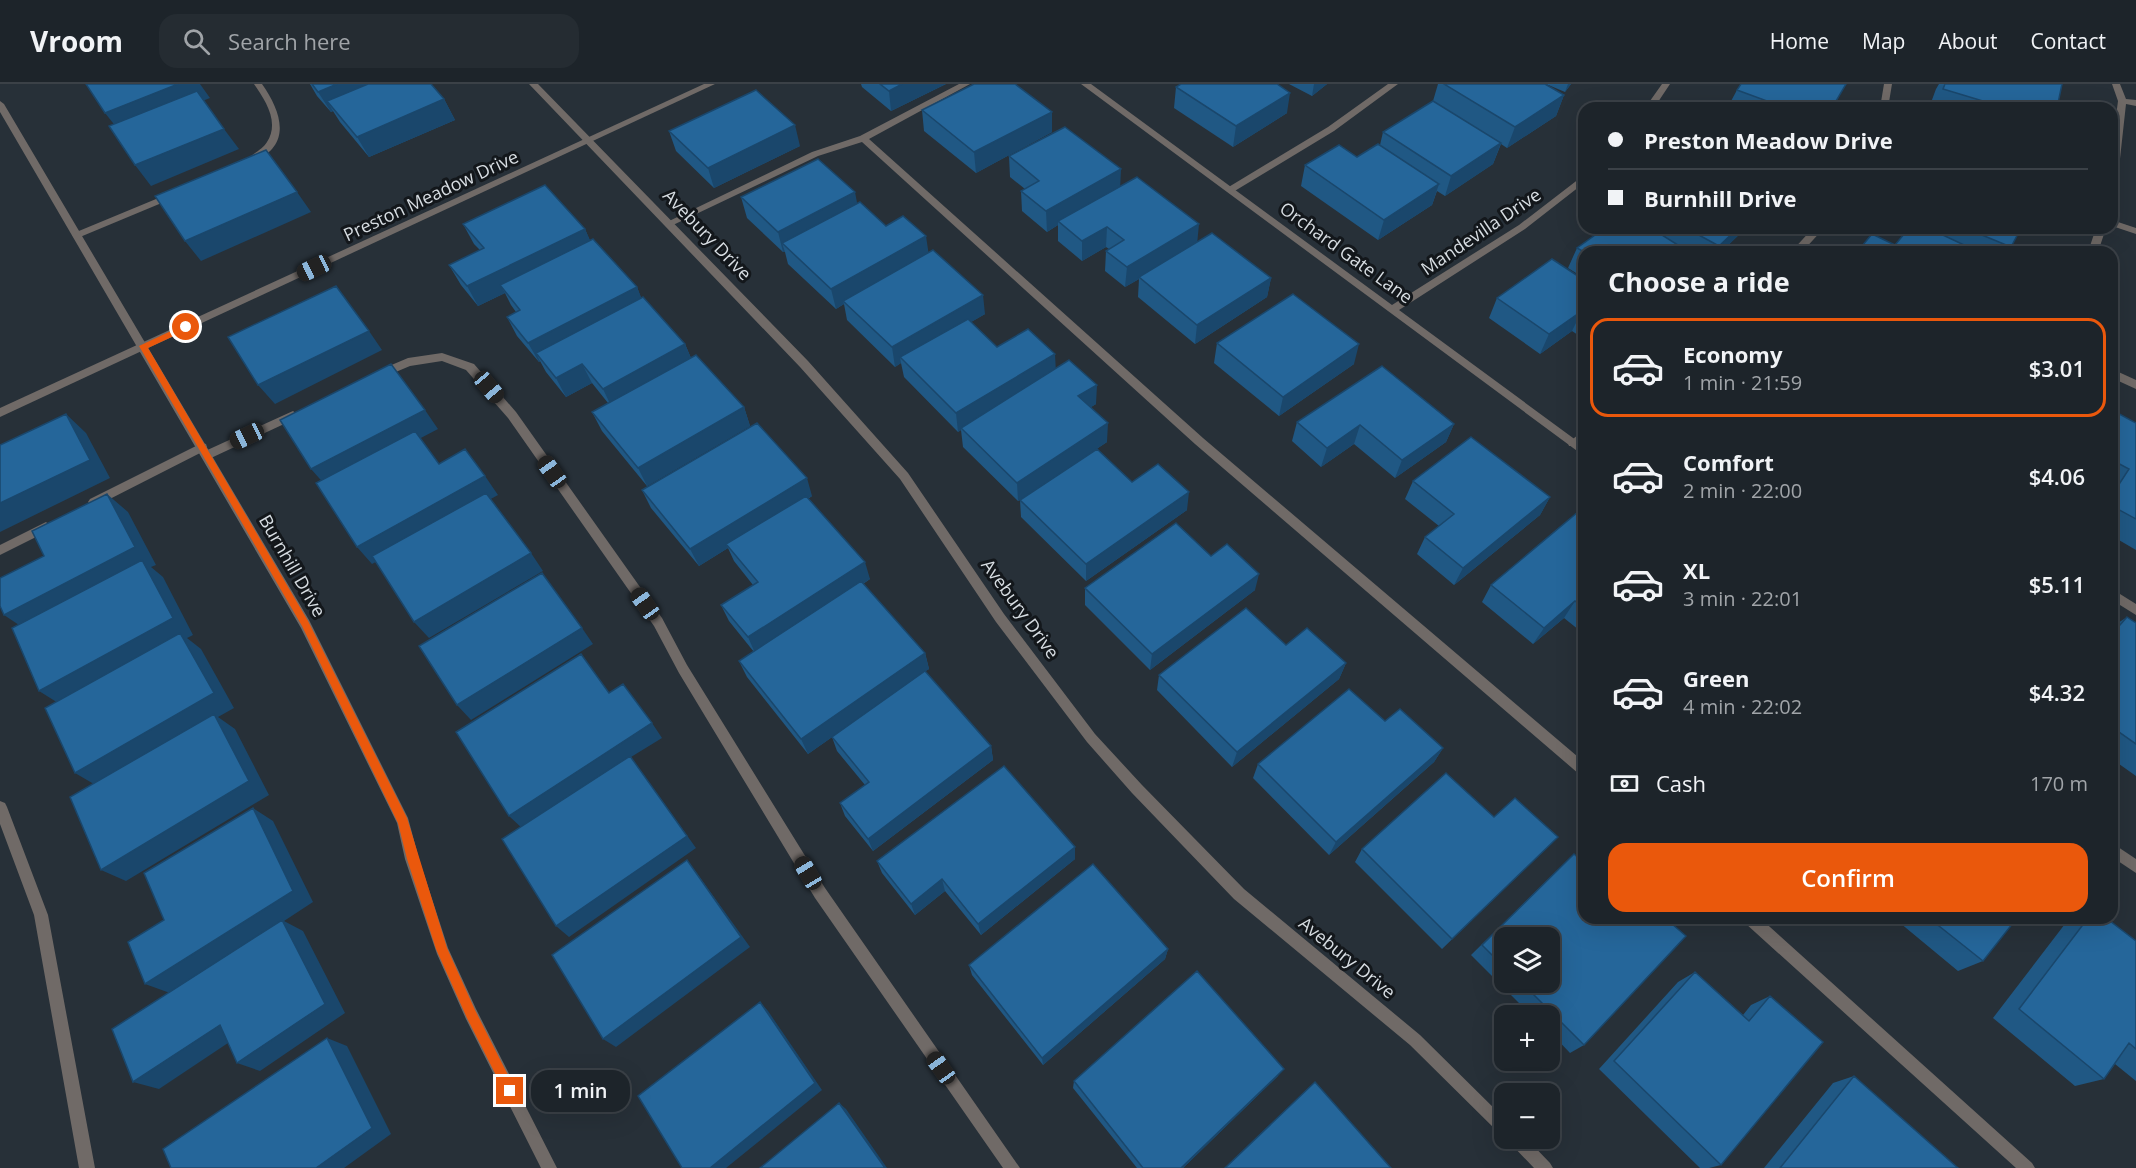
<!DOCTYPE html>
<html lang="en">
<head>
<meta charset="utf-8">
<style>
	:root { --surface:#1d242a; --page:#252c32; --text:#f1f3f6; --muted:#a0a4a8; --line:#3b4147; --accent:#ea580c }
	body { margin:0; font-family:"Open Sans",sans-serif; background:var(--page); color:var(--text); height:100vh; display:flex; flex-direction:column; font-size:22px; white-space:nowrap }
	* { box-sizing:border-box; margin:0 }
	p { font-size:20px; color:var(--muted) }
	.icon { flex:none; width:33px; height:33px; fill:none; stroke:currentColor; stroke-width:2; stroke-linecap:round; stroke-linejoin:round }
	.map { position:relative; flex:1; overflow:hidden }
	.side { position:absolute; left:1578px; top:162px; width:540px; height:678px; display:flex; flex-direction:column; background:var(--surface); border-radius:18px; box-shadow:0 6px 24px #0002,0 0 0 2px var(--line) }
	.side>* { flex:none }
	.hud { position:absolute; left:1578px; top:18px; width:540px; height:132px; border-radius:18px; box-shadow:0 6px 24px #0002,0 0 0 2px var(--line); display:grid; align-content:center; height:132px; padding:0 30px; background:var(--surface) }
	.controls { position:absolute; left:1494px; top:843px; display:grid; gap:12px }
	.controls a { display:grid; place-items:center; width:66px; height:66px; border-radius:12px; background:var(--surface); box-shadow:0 6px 24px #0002,0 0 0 2px var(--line); font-size:30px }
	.end { position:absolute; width:27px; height:27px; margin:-14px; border:8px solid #ea580c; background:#fff; box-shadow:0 0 0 3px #fff }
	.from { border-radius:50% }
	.bubble { position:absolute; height:42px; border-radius:18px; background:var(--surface); box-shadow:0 6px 24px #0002,0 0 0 2px var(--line); font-size:20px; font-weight:600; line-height:42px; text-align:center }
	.car { position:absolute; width:18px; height:36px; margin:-18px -9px; border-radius:8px; box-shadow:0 0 4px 2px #0007; background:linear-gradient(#222 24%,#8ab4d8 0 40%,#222 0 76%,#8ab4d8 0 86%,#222 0) }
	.hud b { display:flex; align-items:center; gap:21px; height:57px; font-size:22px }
	.hud b+b { border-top:2px solid var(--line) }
	.hud i { width:15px; height:15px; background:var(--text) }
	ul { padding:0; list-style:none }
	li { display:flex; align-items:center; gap:18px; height:99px; margin:0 12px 9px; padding:0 18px; border:3px solid transparent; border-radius:18px }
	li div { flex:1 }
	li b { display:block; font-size:22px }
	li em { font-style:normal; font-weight:600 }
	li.current { border-color:var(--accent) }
	li>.icon { width:54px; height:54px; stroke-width:1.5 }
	h2 { padding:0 30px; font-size:27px; line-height:72px }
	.pay { display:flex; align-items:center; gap:15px; height:66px; padding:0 30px; font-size:22px }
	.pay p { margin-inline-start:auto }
	.primary-button { display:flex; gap:12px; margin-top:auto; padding:12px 30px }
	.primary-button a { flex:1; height:69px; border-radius:18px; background:var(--accent); color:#fff; font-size:24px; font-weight:600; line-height:69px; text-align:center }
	header { display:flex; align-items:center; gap:36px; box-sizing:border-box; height:84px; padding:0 30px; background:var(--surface); border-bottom:2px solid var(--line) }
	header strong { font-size:28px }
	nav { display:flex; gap:33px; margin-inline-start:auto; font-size:21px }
	.search { width:420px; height:54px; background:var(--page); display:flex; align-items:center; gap:15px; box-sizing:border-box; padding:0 21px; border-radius:18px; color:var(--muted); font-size:22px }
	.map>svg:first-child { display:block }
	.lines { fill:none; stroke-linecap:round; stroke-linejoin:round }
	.service { fill:#706a67; fill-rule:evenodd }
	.minor { fill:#706a67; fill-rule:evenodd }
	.tertiary { fill:#706a67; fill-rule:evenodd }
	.wall { fill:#205884; fill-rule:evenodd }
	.shaded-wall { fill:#1a476c }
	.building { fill:#25669a; stroke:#1a476c; stroke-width:1.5 }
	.route { fill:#ea580c }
	.labels { text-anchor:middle; stroke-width:6; stroke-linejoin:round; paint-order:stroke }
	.street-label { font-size:18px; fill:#d7dde2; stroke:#13171b }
</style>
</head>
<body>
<header>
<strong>Vroom</strong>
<div class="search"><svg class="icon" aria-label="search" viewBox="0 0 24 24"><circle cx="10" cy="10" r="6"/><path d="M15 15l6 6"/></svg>Search here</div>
<nav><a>Home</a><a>Map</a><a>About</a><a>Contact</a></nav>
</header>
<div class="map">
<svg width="2136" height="1084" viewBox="0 0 2136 1084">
	<rect width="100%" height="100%" fill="#273038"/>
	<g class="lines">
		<path class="service" d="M254,0H262C281,27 293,61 254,77L249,74C255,68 263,65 267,58C280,38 265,16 254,0Z
			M959,0H970L869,55L1203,354L1584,678V692L1579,690L1195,360L862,58L818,72L673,141L670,142L665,139L812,68L860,52Z
			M1388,0H1398L1334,47L1233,108H1227V104L1328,43Z
			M1884,0H1892L1888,24H1880Z
			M173,108L178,111L176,113L80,153H74L72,151L74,149Z
			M2112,136L2136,144V150L2112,142Z
			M1813,144H1824L1802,168H1791Z
			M442,269L474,280L516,328L662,534L687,581L825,804L1020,1084H1003L815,814L679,589L654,542L508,334L466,286L442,277L410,282L379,295L374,291L375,288L408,274Z
			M293,327L298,331L297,334L211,374H203L202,371L203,368Z
			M1584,346V356L1577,362H1569L1568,359Z
			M202,359L206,360L207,363L206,366L98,421H90L88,418L90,415Z
			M46,438L52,443L50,446L0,471V461Z
			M2112,505L2136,520V531L2112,516Z
			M0,717L5,719L7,723L48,831L95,1084H79L34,831L0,740Z
			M1743,834H1760L2032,1079L2035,1084H2016L1745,839Z"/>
		<path class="minor" d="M529,0H538L808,277L908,389L1004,530L1095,650L1142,701L1244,805L1420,951L1504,1034V1051L1499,1049L1410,961L1234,815L1132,709L1087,658L996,538L900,395L800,283Z
			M1081,0H1091L1392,221L1519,141L1584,91V99L1525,145L1399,226L1584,362V372Z
			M1662,0H1670L1654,24H1645Z
			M2112,0H2120L2126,15L2136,16V22L2126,20L2117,102L2112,105V63L2118,17Z
			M0,17L4,20L309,536L408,734L419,775L448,864L476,925L557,1084H541L466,935L437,870L405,775L397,739L301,544L0,28Z
			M2096,144H2106L2098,168H2088Z
			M2112,285L2136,296V305L2112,294Z
			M2112,759L2136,775V789L2112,773Z
			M1508,1054H1526L1550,1079L1553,1084H1534L1510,1059Z"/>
		<path class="tertiary" d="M704,0H715L0,333V324Z"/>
	</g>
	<path class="wall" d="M310,0H431L444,15L455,36L369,73L340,38L333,27L331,28L317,12Z
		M861,0H946L891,27L862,3Z
		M1289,0H1327L1312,12Z
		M1438,0H1545L1564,11L1556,32L1507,64L1501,60L1493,80L1445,112L1437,107L1432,121L1378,156L1301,102L1305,81L1357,73L1380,61L1383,48L1433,17Z
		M1546,0H1571L1565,8Z
		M1939,0H2062L2057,24H1929L1936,5Z
		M1176,3L1287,29L1233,63L1174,24Z
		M1737,6L1832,24H1726L1730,19Z
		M922,26L1052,48L976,89L924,47Z
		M669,47L800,62L714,104L676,67Z
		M1009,72L1120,102L1197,158L1271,194L1267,213L1195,260L1138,213L1139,195L1125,203L1105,187L1106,167L1109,165L1106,163L1082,177L1058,157V141L1047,148L1022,127L1021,107L1025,105L1010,93Z
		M741,113L857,120L886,142L928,169L985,230L971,238L997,263L1056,285L1096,320L1091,323L1107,358L1018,417L963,363L961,346L958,348L904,293L901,279L895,283L847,236L844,220L836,225L788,180L785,168H783L747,134Z
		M463,140L585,145L590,157L637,203L641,214L685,260L691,274L744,323L750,342L647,402L602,347L592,328L608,319L592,299L566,313L546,288L540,277L539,278L517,252L507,233L516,228L511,221L505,209L478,222L461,201L449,181L480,166L474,160Z
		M1605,144H1746L1721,168H1584V194L1568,184L1577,164Z
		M1909,144H2021L2011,163L2006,168H1857L1895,161Z
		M1584,196V255L1572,247L1540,270L1489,234L1497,214Z
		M1217,259L1354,280L1279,332L1214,279Z
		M2112,326L2136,339V466L2112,452Z
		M1297,338L1454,340L1446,358L1395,394L1354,360L1321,383L1292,357Z
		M1413,397L1550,413L1540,431L1454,501L1417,470L1425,453L1439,442L1405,415Z
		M1132,398L1187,426L1086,497L1021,433L1020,416Z
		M642,406L812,412L808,415L870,495L863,500L925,569L929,585L925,587L991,662L993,676L873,767L845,732L840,719L865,701L837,667L832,653L862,632L808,670L747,593L739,577L754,568L729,537L721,521L753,501L734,477L728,464L699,482L651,424Z
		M1584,433V550L1564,534L1533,560L1482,518L1491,501Z
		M1211,472L1255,506L1150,586L1085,521V504Z
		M2127,533L2136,539V692L2112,675V543Z
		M1286,561L1346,579L1339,595L1232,683L1157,606L1159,591Z
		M1385,637L1443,664L1434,678L1329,771L1253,694L1258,680Z
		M1494,733L1558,753L1442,865L1355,778L1362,765Z
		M1075,763V775L981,851L945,807L915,831L882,789L877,777Z
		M1574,770L1584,961L1570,969L1550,948V932H1532L1471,871ZM1504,854L1550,898H1504Z
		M1894,834H2017L1983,877L1958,887Z
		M2073,834H2106L2136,857V997L2115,980L2104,995L2075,1002L1993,934L2068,836Z
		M1168,865L1165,875L1043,981L972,891L969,881Z
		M1695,888L1743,931L1751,921L1770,912L1721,1081L1709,1084H1700L1599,985L1678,898Z
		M1278,992L1183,1084H1137L1073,1004L1074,997Z
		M1854,992L1958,1084H1764L1833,999Z"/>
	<path class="shaded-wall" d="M178,0H200L210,14L121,49L105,29Z
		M337,0H398L327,17L333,27L331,28L318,8Z
		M902,0H946L891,27L889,7Z
		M1314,0H1327L1312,12Z
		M1568,0H1571L1565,8Z
		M1290,9L1287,29L1233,63L1236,42Z
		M1564,11L1556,32L1507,64L1515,43Z
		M444,15L455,36L369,73L357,53Z
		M1052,28V48L976,89L974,68Z
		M795,41L800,62L714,104L708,84Z
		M224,45L239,65L151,102L135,81Z
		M1501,59L1493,80L1445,112L1451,92Z
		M1121,85L1120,106L1058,137V141L1047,148L1046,127Z
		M1439,100L1432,121L1378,156L1384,136Z
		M297,108L311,128L201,177L185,157Z
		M855,108L859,129L782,159L785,168H783L778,148Z
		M1199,140L1197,161L1139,193V195L1125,203L1127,183Z
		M1107,143L1106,163L1082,177V157Z
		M1738,144H1746L1721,168H1715L1719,162Z
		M585,145L594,165L500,201L505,209L478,222L467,202Z
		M926,152L929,172L843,217L844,220L836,225L831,205Z
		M1271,194L1267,213L1195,260L1197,241Z
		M637,203L645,223L536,269L540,277L539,278L528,259Z
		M983,211L985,230L904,277L900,273L901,279L895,283L892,263Z
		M1582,227L1572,247L1540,270L1549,250Z
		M369,247L382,266L275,320L258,301Z
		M685,260L693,279L612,324L603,305Z
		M1359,260L1354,280L1279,332L1283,313Z
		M1055,270L1056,289L961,344V346L958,348L956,329Z
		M582,280L592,299L566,313L556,294Z
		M1097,301L1096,320L1078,331V312Z
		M744,323L750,342L647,402L638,384Z
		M425,326L438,345L327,403L311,385Z
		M66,330L86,349L110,394L0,448V419Z
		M1108,339L1107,358L1018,417L1017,399Z
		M1454,340L1446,358L1395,394L1402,376Z
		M1360,341L1354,360L1321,383L1327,364Z
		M485,392L498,411L372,480L357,463Z
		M807,394L812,412L729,463L726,460L728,464L699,482L690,465Z
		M1189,408L1187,426L1086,497V480Z
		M107,410L128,428L156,481L151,483L163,493L193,551L187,554L201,565L234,624L218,633L235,645L269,711L126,797L101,786L99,703L75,689L63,622L39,607L28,547L4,531Z
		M1550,413L1540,431L1454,501L1463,484Z
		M531,469L543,487L429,554L414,538Z
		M865,478L870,495L755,569L748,553Z
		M1259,490L1255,506L1150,586L1152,570Z
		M1575,517L1564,534L1533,560L1544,544Z
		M582,544L593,560L471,636L457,621Z
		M925,569L929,585L808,670L801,655Z
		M1346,579L1339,595L1232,683L1237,668Z
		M652,639L662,654L631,673L696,764L569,853L556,842L523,745L509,732Z
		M991,662L993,676L873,767L868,755Z
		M1443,664L1434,678L1329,771L1336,758Z
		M253,724L273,737L313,818L284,837L303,847L345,929L260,987L237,979L325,920L170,909L145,900Z
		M1075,763V775L981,851L978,840Z
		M687,776L696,788L750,863L616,963L603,955Z
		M942,795L945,807L915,831L911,820Z
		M1168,865L1165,875L1043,981L1042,974Z
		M760,918L768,927L822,1006L726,1084H710Z
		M220,941L243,949L159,1005L133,998Z
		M327,954L347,962L391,1050L344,1084H316Z
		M1284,985L1278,992L1183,1084H1181Z
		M839,1019L846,1025L887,1084H885Z"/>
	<path class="building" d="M86,0H178L105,29Z
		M312,0H337L318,8Z
		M368,0H431L444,15L357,53L327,17Z
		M880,0H902L889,7Z
		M974,0H1015L1052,28L974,68L922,26Z
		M1181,0H1277L1290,9L1236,42L1176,3Z
		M1444,0H1545L1564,11L1515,43Z
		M1741,0H1846L1832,24H1786L1737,6Z
		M1945,0H2062L2057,24H2006L1943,5Z
		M756,6L795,41L708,84L669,47Z
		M197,7L224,45L135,81L109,42Z
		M1433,17L1501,59L1451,92L1383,48Z
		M1731,18L1745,24H1726Z
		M1065,43L1121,85L1046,127L1021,107L1039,97L1009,72Z
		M1378,60L1439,100L1384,136L1305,81L1339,61L1357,73Z
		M266,66L297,108L185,157L155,112Z
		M818,75L855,108L778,148L741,113Z
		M1137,93L1199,140L1127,183L1106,167L1124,156L1107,143L1082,157L1058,137Z
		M545,101L585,145L467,202L449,181L484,164L463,140Z
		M860,118L886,142L903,132L926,152L831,205L782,159Z
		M1605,144H1651L1689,168H1584L1577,164Z
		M1686,144H1738L1719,162Z
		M1909,144H1928L1979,168H1857L1872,150L1895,161Z
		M1965,144H2021L2011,163Z
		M1212,149L1271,194L1197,241L1139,193Z
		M593,155L637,203L528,259L507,233L520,226L500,201Z
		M933,166L983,211L892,263L843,217Z
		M1552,175L1584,196V229L1582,227L1549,250L1497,214Z
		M336,202L369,247L258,301L228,253Z
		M1293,210L1359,260L1283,313L1217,259Z
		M643,213L685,260L603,305L582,280L556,294L536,269Z
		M968,235L997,263L1028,245L1055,270L956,329L900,273Z
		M696,271L744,323L638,384L592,328Z
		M1069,276L1097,301L1078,312L1108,339L1017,399L961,344Z
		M391,280L425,326L311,385L280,336Z
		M1382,282L1454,340L1402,376L1360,341L1327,364L1297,338Z
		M2112,326L2136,339V435L2112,422V411L2129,385L2112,376Z
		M66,330L90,376L0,419V361Z
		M757,339L807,394L690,465L642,406Z
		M415,347L439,380L465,365L485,392L357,463L316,399Z
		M1471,353L1550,413L1463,484L1425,453L1454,430L1413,397Z
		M1097,365L1132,398L1158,380L1189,408L1086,480L1020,416Z
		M486,409L531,469L414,538L372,472Z
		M107,410L135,463L4,531L0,522V494L44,472L32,447Z
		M806,412L865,478L748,553L721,521L758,498L726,460Z
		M1578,428L1584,433V524L1575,517L1544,544L1491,501Z
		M1176,439L1211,472L1227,460L1259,490L1152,570L1085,504Z
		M142,476L173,534L39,607L12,544Z
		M542,489L582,544L457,621L419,562Z
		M861,497L925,569L801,655L739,577Z
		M1246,524L1286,561L1307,544L1346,579L1237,668L1159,591Z
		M2127,533L2136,539V660L2112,643V550Z
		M180,549L214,609L75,689L45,624Z
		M581,570L609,609L623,600L652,639L509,732L456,648Z
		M925,587L991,662L868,755L840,719L869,698L832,653Z
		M1349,605L1385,637L1400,625L1443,664L1336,758L1258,680Z
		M214,630L249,697L101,786L70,713Z
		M630,672L687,752L556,842L502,755Z
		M1004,682L1075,763L978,840L942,795L911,820L877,777Z
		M1446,689L1494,733L1515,714L1558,753L1452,855L1362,765Z
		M253,724L293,807L145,900L128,858L164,836L144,789Z
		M1574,770L1584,779V834H1665L1686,852L1584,961L1521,898H1550V854H1504V883L1482,861Z
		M687,776L741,853L603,955L552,871Z
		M1093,780L1168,865L1042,974L969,881Z
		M1929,834H2017L1983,877Z
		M2088,834H2106L2136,857V965L2129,959L2104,995L2019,925Z
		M282,836L325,920L237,979L220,941L133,998L112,945Z
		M1197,887L1284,985L1181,1084H1143L1074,997Z
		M1695,888L1749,937L1770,912L1823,958L1721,1081L1614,977Z
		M760,918L815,999L710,1084H682L638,1012Z
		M327,954L372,1044L316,1084H171L163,1065Z
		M1854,992L1958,1084H1780Z
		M1315,998L1391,1084H1225Z
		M839,1019L885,1084H760Z"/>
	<path class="route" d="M186,240L190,243L189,245L148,264L308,537L407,734L447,864L475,926L514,1003V1011H506L467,934L436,865L407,775L398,739L302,542L139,262Z"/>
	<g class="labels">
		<g class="street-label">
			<text transform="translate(431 112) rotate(-25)" y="6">Preston Meadow Drive</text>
			<text transform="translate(1481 148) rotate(-34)" y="6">Mandevilla Drive</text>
			<text transform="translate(707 151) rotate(46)" y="6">Avebury Drive</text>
			<text transform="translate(1346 169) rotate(36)" y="6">Orchard Gate Lane</text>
			<text transform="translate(292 482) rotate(60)" y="6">Burnhill Drive</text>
			<text transform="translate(1020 525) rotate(54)" y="6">Avebury Drive</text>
			<text transform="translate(1347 874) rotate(39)" y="6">Avebury Drive</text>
		</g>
	</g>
</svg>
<div class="controls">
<a><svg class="icon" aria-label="layers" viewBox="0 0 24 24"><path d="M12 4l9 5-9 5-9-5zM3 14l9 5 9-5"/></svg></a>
<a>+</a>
<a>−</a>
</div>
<i class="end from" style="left:186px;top:243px"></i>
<i class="end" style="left:510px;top:1007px"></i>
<div class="bubble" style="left:531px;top:986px;width:99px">1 min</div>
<i class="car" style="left:314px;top:184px;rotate:245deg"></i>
<i class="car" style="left:489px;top:303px;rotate:140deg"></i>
<i class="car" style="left:247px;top:352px;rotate:245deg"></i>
<i class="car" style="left:552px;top:388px;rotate:325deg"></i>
<i class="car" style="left:645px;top:520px;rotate:325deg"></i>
<i class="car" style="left:808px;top:789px;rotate:329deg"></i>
<i class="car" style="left:941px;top:984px;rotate:325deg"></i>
<div class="hud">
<b><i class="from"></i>Preston Meadow Drive</b>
<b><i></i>Burnhill Drive</b>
</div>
<section class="side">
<h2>Choose a ride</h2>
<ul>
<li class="current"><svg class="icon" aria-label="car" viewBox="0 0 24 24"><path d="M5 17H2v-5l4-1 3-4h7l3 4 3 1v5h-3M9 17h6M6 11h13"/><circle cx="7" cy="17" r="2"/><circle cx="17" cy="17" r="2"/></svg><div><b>Economy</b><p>1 min · 21:59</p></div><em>$3.01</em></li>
<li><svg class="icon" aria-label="car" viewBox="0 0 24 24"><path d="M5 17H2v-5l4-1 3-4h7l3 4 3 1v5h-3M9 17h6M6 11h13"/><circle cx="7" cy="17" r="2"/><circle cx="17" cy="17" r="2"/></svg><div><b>Comfort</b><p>2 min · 22:00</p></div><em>$4.06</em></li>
<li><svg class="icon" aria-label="car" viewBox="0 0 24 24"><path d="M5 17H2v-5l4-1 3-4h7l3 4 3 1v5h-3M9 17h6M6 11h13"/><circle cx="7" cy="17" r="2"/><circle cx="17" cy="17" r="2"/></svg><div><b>XL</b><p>3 min · 22:01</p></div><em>$5.11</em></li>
<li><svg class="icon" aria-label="car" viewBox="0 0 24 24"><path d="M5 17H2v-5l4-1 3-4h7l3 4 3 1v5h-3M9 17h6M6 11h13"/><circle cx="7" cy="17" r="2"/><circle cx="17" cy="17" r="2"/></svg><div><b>Green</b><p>4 min · 22:02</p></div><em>$4.32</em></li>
</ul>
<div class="pay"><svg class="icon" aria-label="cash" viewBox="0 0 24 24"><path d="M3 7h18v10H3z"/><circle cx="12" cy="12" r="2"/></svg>Cash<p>170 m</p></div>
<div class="primary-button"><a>Confirm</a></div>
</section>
</div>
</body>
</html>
